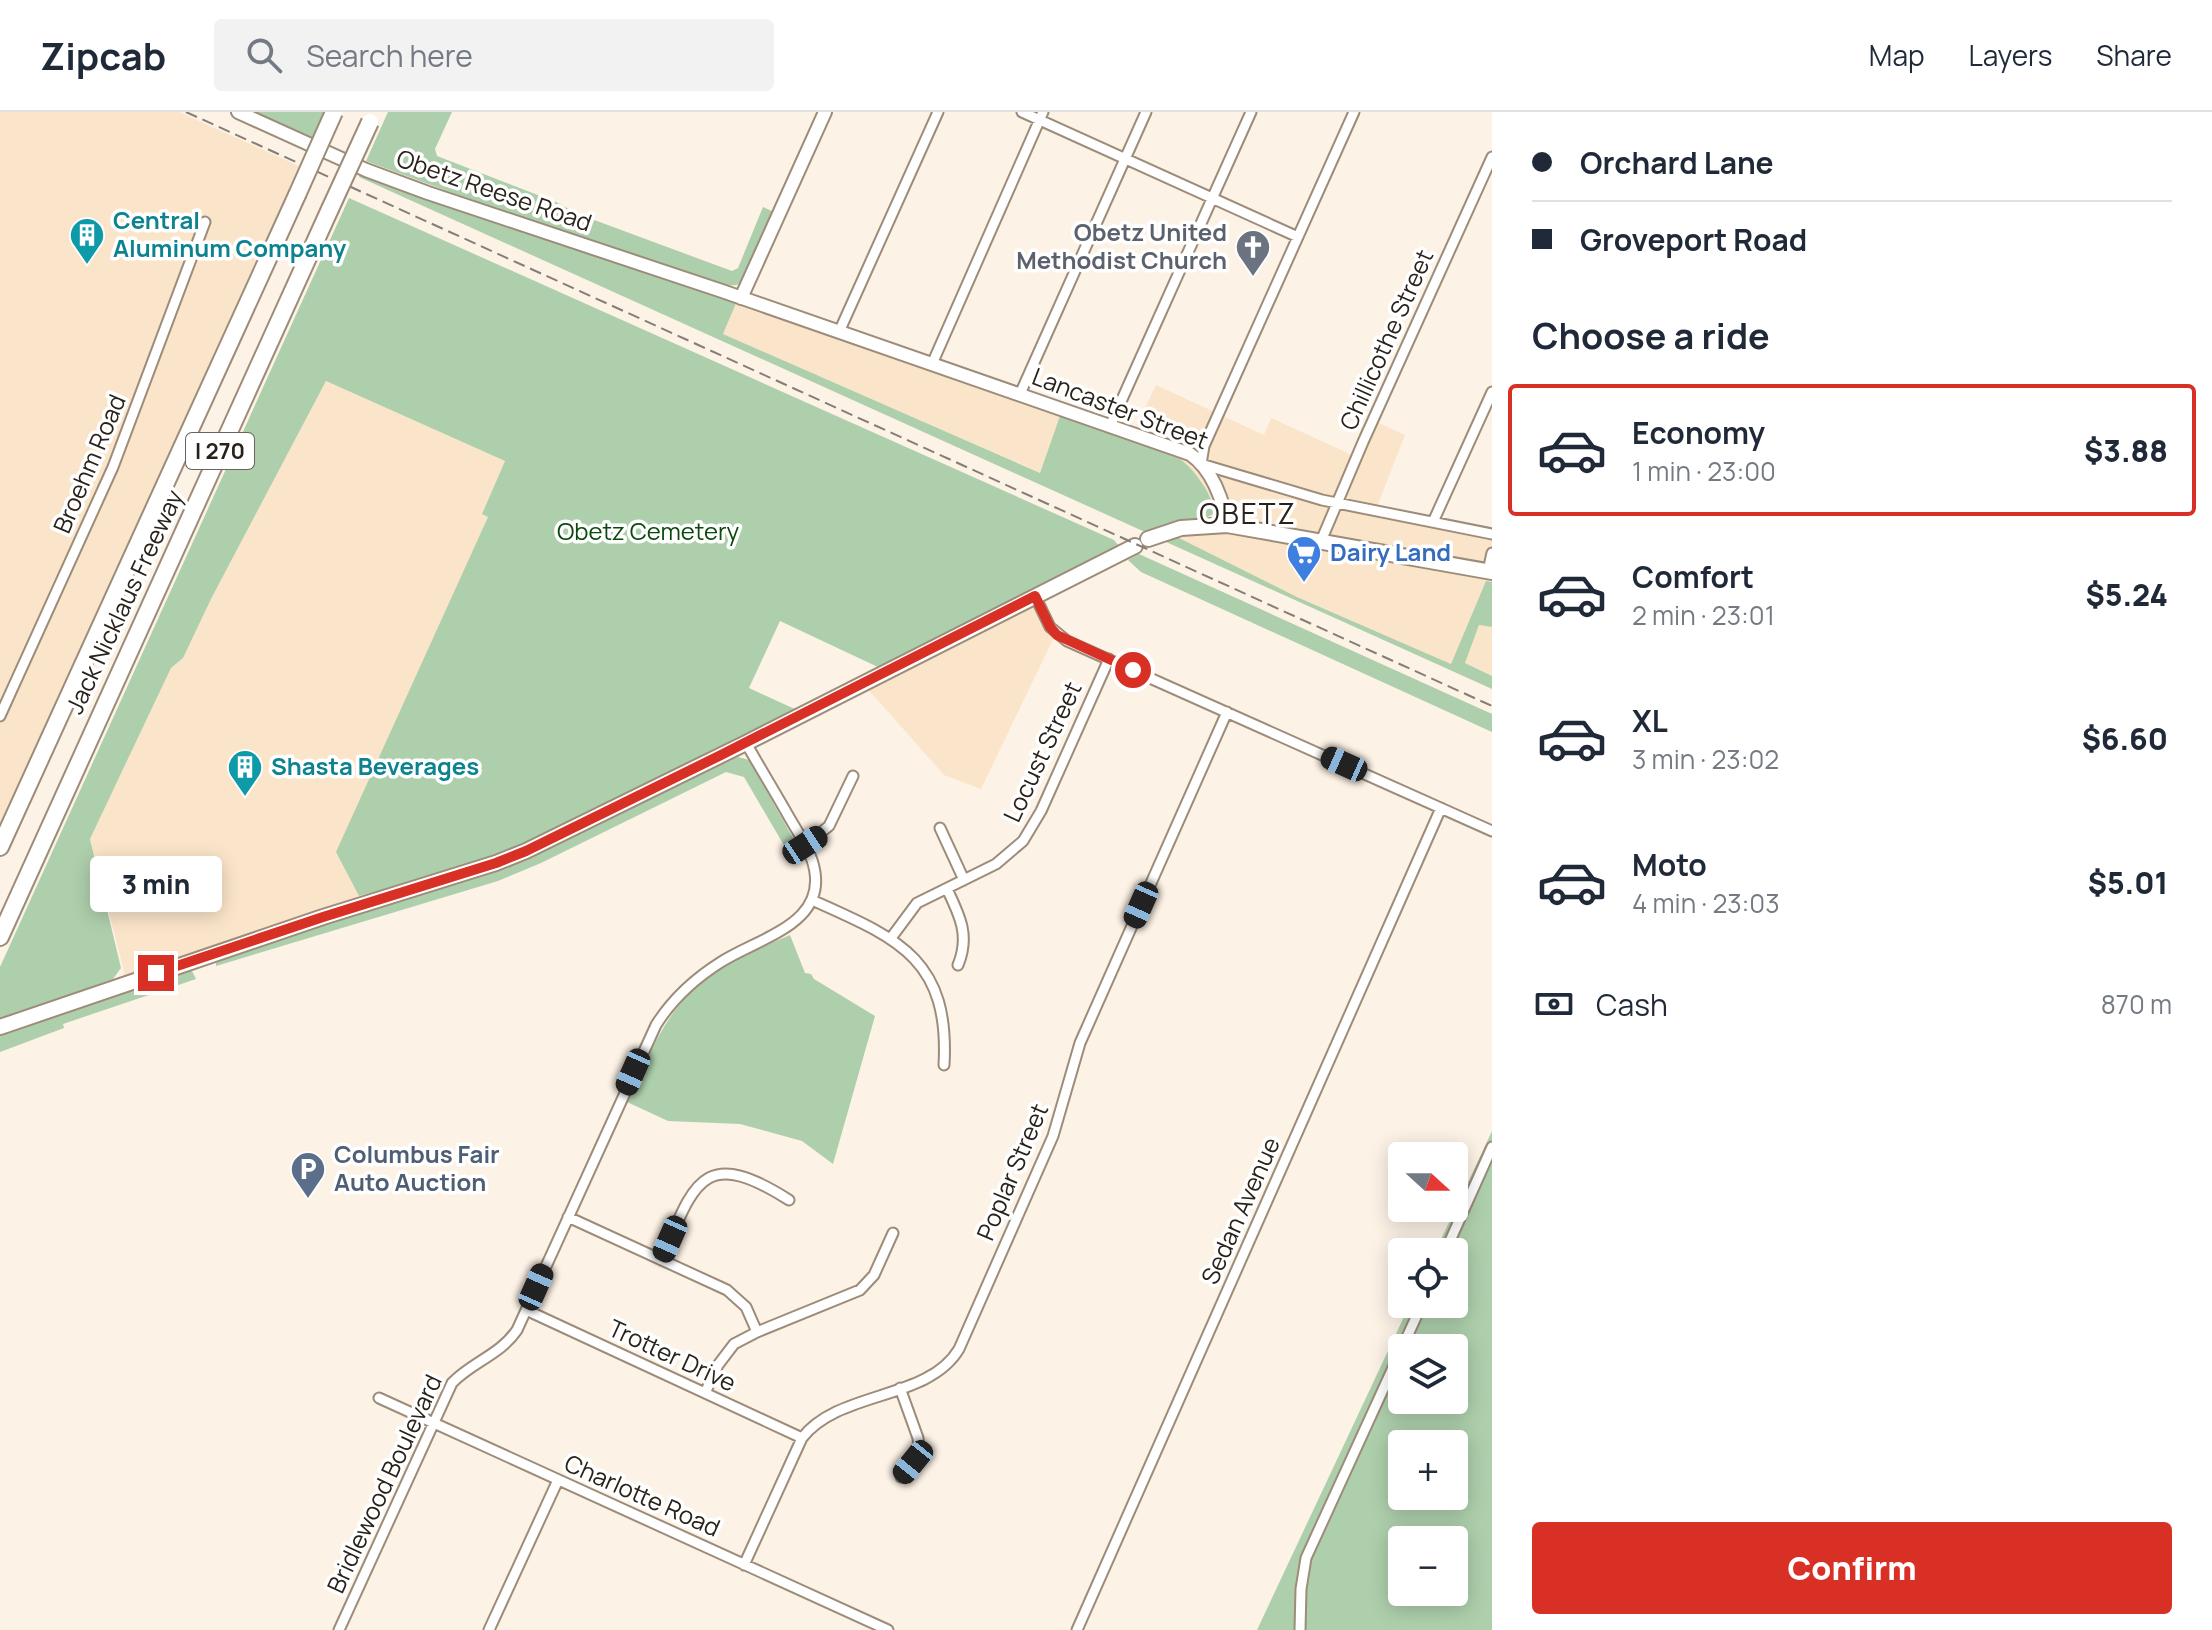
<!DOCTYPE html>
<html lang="en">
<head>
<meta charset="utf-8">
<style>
	:root { --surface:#fff; --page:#f2f2f3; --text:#1f2937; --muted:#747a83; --line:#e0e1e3; --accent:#d93025 }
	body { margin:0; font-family:Manrope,sans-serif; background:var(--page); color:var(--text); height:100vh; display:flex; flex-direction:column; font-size:30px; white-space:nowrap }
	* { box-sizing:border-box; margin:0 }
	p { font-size:26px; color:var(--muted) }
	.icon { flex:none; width:44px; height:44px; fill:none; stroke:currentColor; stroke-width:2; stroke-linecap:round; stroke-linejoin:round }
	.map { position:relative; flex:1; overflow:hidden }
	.drawer { display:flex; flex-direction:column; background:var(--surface); width:720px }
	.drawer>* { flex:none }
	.top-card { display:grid; align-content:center; height:176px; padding:0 40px; background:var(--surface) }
	.needle { width:52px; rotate:111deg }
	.fabs { position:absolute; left:1388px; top:1030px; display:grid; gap:16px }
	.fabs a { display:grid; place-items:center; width:80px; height:80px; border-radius:8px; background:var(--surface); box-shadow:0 4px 20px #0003; font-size:40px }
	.end { position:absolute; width:36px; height:36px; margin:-18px; border:10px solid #d93025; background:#fff; box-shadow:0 0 0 4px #fff }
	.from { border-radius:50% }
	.bubble { position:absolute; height:56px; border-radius:8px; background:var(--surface); box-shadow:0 4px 20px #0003; font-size:26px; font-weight:800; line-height:56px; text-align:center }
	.car { position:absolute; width:24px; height:48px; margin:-24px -12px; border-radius:10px; box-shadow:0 0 6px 2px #0007; background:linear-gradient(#222 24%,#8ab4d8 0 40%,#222 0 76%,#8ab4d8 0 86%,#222 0) }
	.top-card b { display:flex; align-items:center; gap:28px; height:76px; font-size:30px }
	.top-card b+b { border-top:2px solid var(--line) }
	.top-card i { width:20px; height:20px; background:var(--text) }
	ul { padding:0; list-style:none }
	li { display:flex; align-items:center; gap:24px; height:132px; margin:0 16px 12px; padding:0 24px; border:4px solid transparent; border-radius:8px }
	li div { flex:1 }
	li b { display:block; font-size:30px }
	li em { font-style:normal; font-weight:800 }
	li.selected { border-color:var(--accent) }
	li>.icon { width:72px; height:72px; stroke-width:1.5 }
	h2 { padding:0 40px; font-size:36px; line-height:96px }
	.pay { display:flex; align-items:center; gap:20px; height:88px; padding:0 40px; font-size:30px }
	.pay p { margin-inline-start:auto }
	.action { display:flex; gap:16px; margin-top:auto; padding:16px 40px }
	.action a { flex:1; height:92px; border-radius:8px; background:var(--accent); color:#fff; font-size:32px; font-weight:800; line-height:92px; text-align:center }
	header { display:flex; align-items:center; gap:48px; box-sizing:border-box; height:112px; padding:0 40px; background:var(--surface); border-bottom:2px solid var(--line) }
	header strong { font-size:38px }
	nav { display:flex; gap:44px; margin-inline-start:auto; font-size:28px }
	.search { width:560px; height:72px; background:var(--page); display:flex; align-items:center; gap:20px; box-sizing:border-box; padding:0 28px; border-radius:8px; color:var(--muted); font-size:30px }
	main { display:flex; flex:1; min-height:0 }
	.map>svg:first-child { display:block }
	.built { fill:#fbe5ca }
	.green { fill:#aecfac; fill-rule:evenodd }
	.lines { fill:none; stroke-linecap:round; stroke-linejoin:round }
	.street-casing { stroke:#9c8c79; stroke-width:13 }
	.secondary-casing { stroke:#9c8c79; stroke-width:16 }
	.primary-casing { stroke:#9c8c79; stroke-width:18 }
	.highway-casing { stroke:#9c8c79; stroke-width:20 }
	.street { stroke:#fff; stroke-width:9 }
	.secondary { stroke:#fff; stroke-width:12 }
	.primary { stroke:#fff; stroke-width:14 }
	.highway { stroke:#fff; stroke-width:16 }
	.rail { stroke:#867e74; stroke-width:2; stroke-dasharray:12 6; stroke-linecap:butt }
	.highway-bridge-casing { stroke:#9c8c79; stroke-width:20; stroke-linecap:butt }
	.highway-bridge { stroke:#fff; stroke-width:16 }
	.route { stroke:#d93025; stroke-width:10 }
	.labels { text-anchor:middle; stroke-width:7; stroke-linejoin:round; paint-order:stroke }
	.shield { fill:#fff; stroke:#68645f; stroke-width:2 }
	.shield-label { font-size:22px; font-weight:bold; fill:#28221a }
	.street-label { font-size:24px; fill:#28221a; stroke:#fff }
	.culture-label { font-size:24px; font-weight:bold; fill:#0d838f; stroke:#fff; text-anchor:start }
	.worship-label { font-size:24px; font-weight:bold; fill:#5b616d; stroke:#fff; text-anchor:end }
	.park-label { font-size:24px; fill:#0a490b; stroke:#fff }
	.shop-label { font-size:24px; font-weight:bold; fill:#366cbe; stroke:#fff; text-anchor:start }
	.service-label { font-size:24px; font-weight:bold; fill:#4e5e75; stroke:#fff; text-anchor:start }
	.quarter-label { font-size:28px; letter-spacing:2px; fill:#28221a; stroke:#fff }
</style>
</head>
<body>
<header>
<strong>Zipcab</strong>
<div class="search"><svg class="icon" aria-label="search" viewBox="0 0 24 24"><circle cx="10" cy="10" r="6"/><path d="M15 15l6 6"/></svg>Search here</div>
<nav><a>Map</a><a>Layers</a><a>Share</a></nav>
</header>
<main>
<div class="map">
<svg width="1492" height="1518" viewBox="0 0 1492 1518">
	<rect width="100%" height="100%" fill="#fdf2e6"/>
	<path class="built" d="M0,0H179L299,54L0,715Z
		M737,189L1131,325L1156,273L1264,323L1271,306L1352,343L1368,306L1405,323L1373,405L1492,426V470H1486L1451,552L1297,485L1041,361L723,222Z
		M326,269L505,349L482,402L489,404L345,757L359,784L126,867L90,727L171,556L183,546L212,485Z
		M1037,477L1057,519L981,677L944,663L859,567Z
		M1479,513L1492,515V564L1465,551Z"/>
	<path class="green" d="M252,0H324L312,27Z
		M388,0H452L435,37L437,44L556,90L578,102L732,159L738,156L763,95L776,101L743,168L737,173L725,174L485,93L366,49Z
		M361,61L737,189L723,222L1040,361L1061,301L1180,347C1194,357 1214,384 1214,401C1200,412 1166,410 1145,420L359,65Z
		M349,86L1114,428L1120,435L880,556L780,509L749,576L797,598L528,733L458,758L359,784L336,740L488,405L482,402L505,349L326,269L212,485L183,546L171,556L90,727L121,856L113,867L0,908V855Z
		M1173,423L1297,485L1451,552L1486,469L1492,470V515L1479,513L1465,551L1492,564V577L1164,429Z
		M1139,442L1492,602V620L1141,460L1128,448Z
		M738,645L749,648L802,742L792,747L744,665L726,660L541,751L498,769L216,854V851L221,846L554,732Z
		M790,823L805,861L811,862L814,867L875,904L833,1052L802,1029L740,1012L668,1009L627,990C651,938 671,885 722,855C744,843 767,833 790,823Z
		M186,858L192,859L196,867L63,912L64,916L0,940V922Z
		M1492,1019V1518H1257L1410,1192H1454V1140H1435ZM1402,1236H1454V1288H1402ZM1402,1332H1454V1384H1402ZM1402,1428H1454V1480H1402Z"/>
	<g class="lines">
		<g class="street-casing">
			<path id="street" d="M1022,0L1298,125
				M1354,0L1204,334L1201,352L1322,388L1492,422
				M839,220L938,0
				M932,252L1043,0
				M1020,282L1146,0
				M1110,314L1251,0
				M1433,410L1492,280
				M1321,429L1363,330L1492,45
				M1488,459L1492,441
				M1035,484L1050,515L1067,529L1492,719
				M0,604L113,355L205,110
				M940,716L964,768
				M805,733L829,714L853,664
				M947,777C960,804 970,824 958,853
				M812,788C897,826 950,846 944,953
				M891,826L917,791L996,752L1023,729L1041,699L1109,547
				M568,1105L727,1178L746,1195L757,1220
				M1445,1140L1492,1035
				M661,1148C694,1073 701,1032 789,1088
				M526,1198L802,1326
				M1402,1236L1422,1192
				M900,1276L918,1326L919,1338L901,1365
				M705,1281L718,1253L734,1232L757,1220L860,1178L874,1163L893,1121
				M379,1286L888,1518
				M744,1453L802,1326C839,1278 928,1289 959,1237L1053,1024L1080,931L1227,600
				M339,1518L452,1271C472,1250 500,1243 517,1218L656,913C673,886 694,867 721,850C760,825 833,811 812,748C807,733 797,719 789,705C775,680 760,656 746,631
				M489,1518L558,1368
				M1077,1518L1441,696
				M1300,1518L1301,1477L1306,1446L1402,1236"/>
		</g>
		<g class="secondary-casing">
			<path id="secondary" d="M238,0L366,58L428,81L722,179L1190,342C1212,357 1223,387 1227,413
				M741,186L825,0"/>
		</g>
		<g class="primary-casing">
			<path id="primary" d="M1148,427L1181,416L1227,413L1492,460
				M0,915L323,805L496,751L526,739L746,631L1135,434"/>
		</g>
		<g class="highway-casing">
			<path id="highway" d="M0,735L297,83
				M0,825L330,97"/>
		</g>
		<use href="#street" class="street"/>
		<use href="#secondary" class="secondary"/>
		<use href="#primary" class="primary"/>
		<use href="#highway" class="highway"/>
		<path class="rail" d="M186,0L1492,594"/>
		<g class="highway-bridge-casing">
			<path id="highway-bridge" d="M297,83L334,0
				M330,97L370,10"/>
		</g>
		<use href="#highway-bridge" class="highway-bridge"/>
	</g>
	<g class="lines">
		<path class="route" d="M156,861L323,805L496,751L526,739L721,643L1035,484L1050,515L1057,523L1133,558"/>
	</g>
	<defs>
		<g id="building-pin" transform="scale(1.8)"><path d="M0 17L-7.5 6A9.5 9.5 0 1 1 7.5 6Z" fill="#0f9aa8" stroke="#fff"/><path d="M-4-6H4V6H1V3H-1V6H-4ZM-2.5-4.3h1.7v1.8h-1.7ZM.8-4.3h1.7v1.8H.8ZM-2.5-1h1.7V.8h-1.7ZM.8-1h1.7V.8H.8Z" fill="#fff"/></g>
		<g id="church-pin" transform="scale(1.8)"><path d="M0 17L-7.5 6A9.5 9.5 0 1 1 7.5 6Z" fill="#6b7280" stroke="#fff"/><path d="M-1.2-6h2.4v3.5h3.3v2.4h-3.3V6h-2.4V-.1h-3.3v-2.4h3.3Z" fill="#fff"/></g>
		<g id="supermarket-pin" transform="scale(1.8)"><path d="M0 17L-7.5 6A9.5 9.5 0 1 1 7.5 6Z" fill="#3f7fe0" stroke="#fff"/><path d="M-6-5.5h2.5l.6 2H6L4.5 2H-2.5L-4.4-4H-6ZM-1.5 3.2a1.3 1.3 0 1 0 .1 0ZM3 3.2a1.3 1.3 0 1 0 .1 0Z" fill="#fff"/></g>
		<g id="parking-pin" transform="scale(1.8)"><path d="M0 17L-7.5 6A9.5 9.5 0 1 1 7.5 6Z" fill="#5c6f8a" stroke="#fff"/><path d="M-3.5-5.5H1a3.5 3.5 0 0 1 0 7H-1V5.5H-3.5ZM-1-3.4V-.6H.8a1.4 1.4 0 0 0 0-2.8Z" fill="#fff"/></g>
	</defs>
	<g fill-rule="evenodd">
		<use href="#building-pin" x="87" y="123"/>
		<use href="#church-pin" x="1253" y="135"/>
		<use href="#supermarket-pin" x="1304" y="441"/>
		<use href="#building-pin" x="245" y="655"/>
		<use href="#parking-pin" x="308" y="1057"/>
	</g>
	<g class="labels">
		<rect class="shield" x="186" y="321" width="68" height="36" rx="6"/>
		<g class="shield-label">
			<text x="220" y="347">I 270</text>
		</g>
		<g class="street-label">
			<text transform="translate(494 79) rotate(19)" y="8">Obetz Reese Road</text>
			<text transform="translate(1387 228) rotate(-66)" y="8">Chillicothe Street</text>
			<text transform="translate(1120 297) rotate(21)" y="8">Lancaster Street</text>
			<text transform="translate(90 352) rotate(-67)" y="8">Broehm Road</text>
			<text transform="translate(125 490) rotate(-65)" y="8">Jack Nicklaus Freeway</text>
			<text transform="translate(1043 640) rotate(-65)" y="8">Locust Street</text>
			<text transform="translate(1013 1060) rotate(-67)" y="8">Poplar Street</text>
			<text transform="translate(1241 1099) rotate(-66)" y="8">Sedan Avenue</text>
			<text transform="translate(672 1244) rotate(25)" y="8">Trotter Drive</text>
			<text transform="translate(385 1372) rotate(-65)" y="8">Bridlewood Boulevard</text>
			<text transform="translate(642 1384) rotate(24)" y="8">Charlotte Road</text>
		</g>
		<g class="culture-label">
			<text x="113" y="117">Central<tspan x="113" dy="28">Aluminum Company</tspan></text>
			<text x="271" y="663">Shasta Beverages</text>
		</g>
		<g class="worship-label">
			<text x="1227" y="129">Obetz United<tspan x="1227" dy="28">Methodist Church</tspan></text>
		</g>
		<g class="park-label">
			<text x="648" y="428">Obetz Cemetery</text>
		</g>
		<g class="shop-label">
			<text x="1330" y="449">Dairy Land</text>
		</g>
		<g class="service-label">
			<text x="334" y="1051">Columbus Fair<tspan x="334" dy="28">Auto Auction</tspan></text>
		</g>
		<g class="quarter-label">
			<text x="1248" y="412">OBETZ</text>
		</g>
	</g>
</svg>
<div class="fabs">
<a><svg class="needle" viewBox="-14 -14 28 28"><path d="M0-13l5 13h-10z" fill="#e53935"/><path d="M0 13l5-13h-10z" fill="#747a83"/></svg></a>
<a><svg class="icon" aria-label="locate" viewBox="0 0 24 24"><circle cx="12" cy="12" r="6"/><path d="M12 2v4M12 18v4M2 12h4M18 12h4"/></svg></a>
<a><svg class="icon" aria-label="layers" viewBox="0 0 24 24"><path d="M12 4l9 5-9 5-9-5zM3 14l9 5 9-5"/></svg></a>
<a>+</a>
<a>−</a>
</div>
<i class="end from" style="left:1133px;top:558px"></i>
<i class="end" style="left:156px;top:861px"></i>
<div class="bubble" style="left:90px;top:744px;width:132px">3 min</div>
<i class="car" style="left:1344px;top:652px;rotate:294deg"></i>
<i class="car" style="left:805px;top:733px;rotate:57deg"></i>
<i class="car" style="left:1141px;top:793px;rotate:204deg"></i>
<i class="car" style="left:633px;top:960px;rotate:204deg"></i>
<i class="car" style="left:670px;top:1127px;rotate:204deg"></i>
<i class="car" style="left:536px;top:1175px;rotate:24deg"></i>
<i class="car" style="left:913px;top:1350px;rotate:219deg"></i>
</div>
<section class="drawer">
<div class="top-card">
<b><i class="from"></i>Orchard Lane</b>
<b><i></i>Groveport Road</b>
</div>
<h2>Choose a ride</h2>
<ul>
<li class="selected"><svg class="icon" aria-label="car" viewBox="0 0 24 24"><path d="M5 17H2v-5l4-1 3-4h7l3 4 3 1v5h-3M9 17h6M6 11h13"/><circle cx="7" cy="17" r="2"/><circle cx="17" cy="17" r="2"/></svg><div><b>Economy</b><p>1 min · 23:00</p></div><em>$3.88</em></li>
<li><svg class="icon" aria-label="car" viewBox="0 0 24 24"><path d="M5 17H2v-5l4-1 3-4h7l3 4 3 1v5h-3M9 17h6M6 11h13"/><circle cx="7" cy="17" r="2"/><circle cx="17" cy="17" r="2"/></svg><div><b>Comfort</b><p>2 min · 23:01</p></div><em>$5.24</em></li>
<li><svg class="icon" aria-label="car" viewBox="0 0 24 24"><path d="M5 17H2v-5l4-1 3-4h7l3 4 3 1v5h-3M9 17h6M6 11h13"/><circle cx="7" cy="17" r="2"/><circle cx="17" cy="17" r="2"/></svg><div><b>XL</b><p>3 min · 23:02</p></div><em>$6.60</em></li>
<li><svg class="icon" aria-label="car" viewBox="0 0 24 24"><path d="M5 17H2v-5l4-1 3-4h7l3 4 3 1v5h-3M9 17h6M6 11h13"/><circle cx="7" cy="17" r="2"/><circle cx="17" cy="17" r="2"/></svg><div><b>Moto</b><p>4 min · 23:03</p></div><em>$5.01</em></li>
</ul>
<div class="pay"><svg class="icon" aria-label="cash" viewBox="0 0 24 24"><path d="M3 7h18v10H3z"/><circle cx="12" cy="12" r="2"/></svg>Cash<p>870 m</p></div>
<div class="action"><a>Confirm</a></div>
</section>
</main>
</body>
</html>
